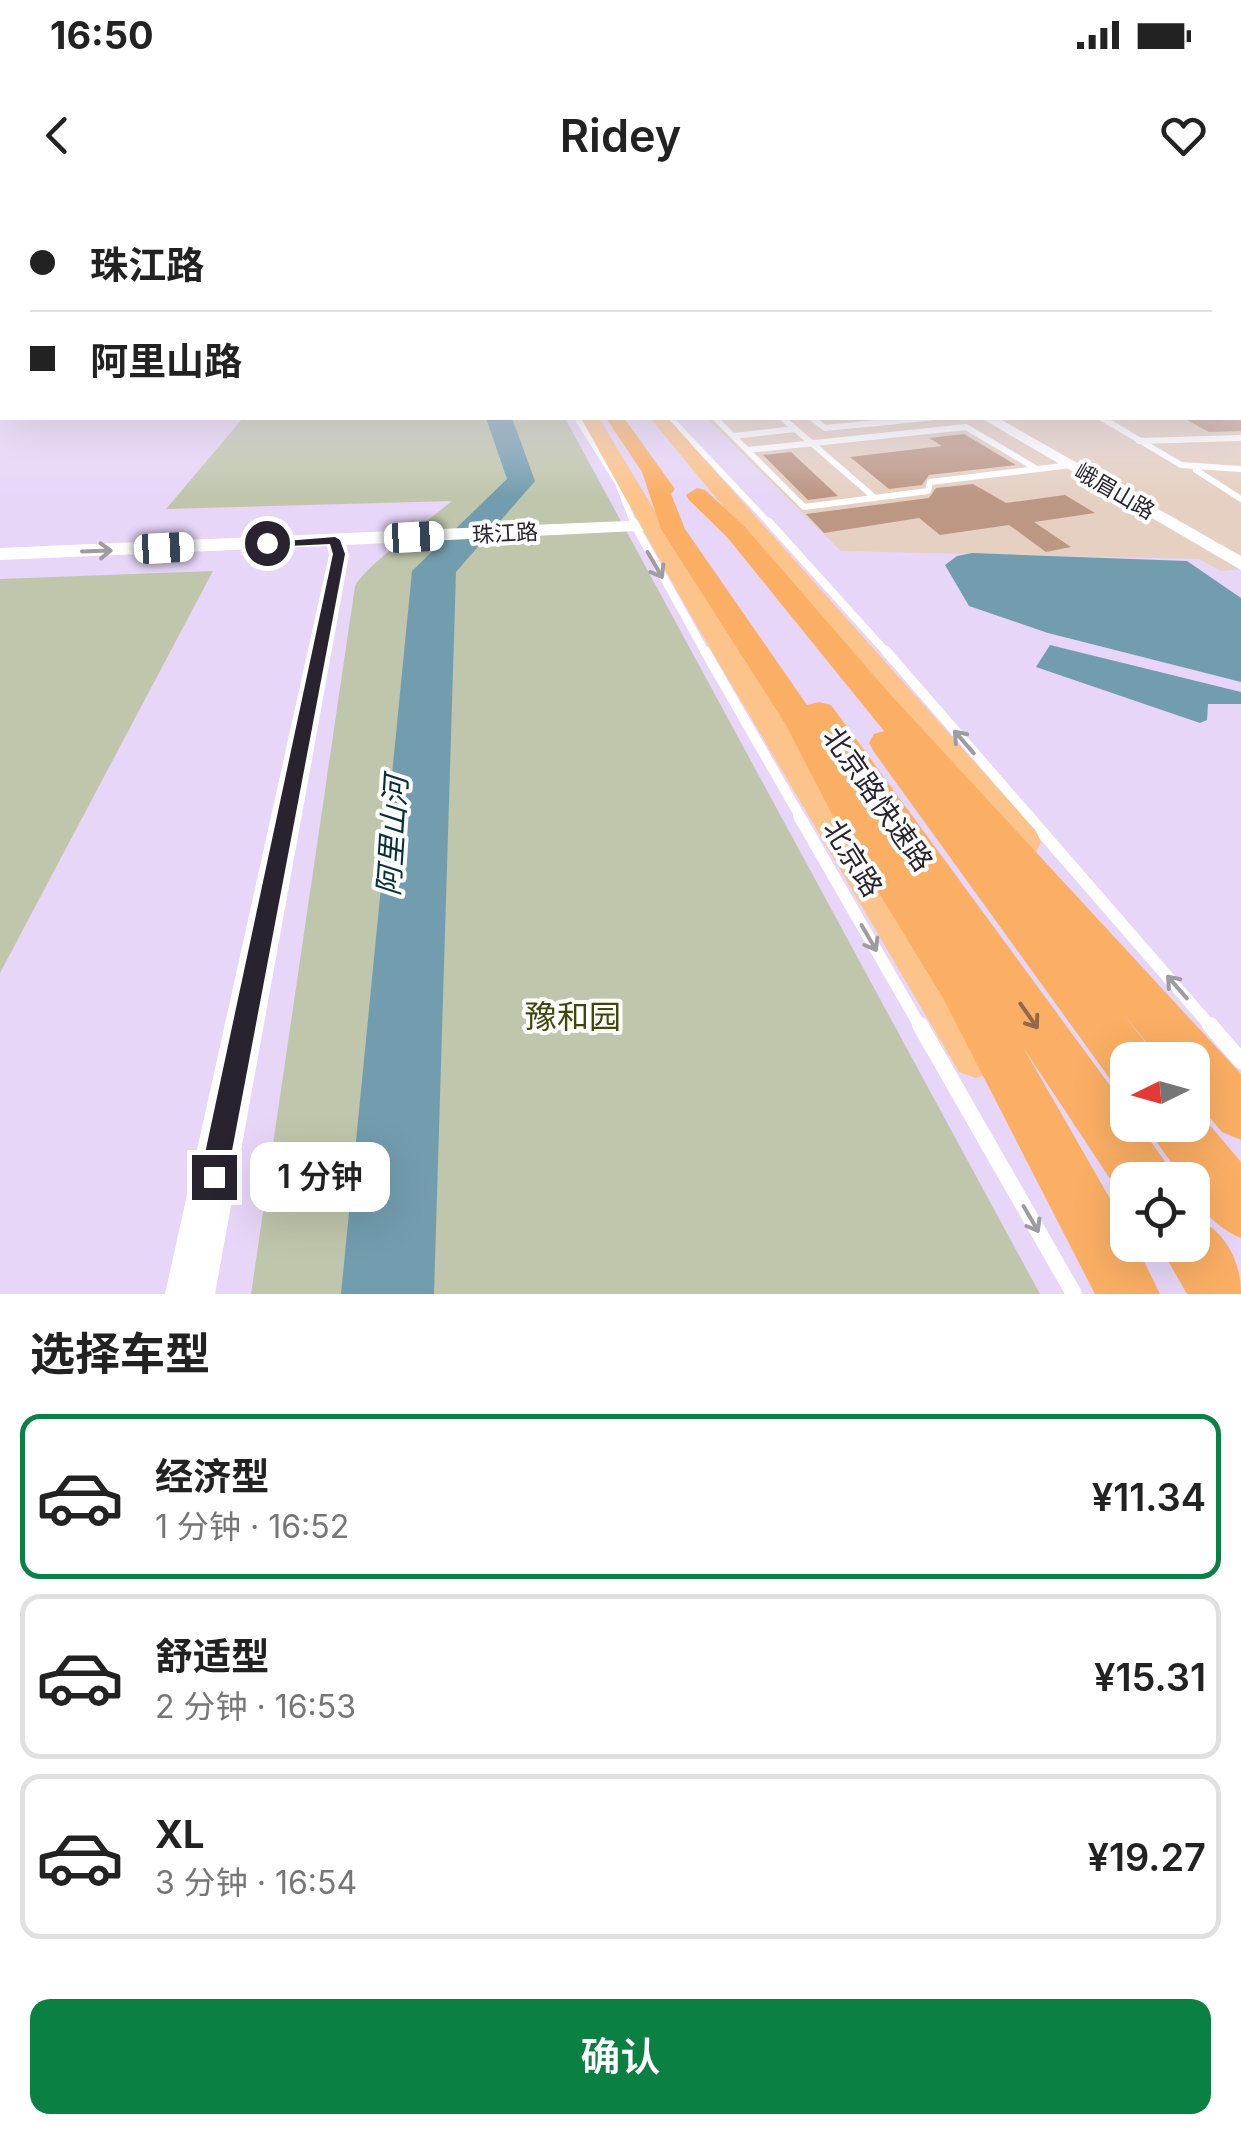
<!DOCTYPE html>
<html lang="zh">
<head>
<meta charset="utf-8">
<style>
	:root { --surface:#fff; --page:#f2f2f2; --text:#222; --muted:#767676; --line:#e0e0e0; --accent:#0b8043 }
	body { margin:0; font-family:Inter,"Noto Sans SC",sans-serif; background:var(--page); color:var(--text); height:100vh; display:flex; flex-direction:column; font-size:38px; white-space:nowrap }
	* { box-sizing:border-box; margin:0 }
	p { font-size:32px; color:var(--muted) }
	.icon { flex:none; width:55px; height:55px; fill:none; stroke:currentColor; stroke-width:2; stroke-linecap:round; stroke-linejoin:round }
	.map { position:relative; height:1094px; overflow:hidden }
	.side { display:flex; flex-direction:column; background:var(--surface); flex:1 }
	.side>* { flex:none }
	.top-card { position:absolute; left:0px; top:0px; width:1242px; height:220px; box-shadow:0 10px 40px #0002; display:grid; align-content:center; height:220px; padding:0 30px; background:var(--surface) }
	.needle { width:65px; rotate:265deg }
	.controls { position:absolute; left:1110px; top:842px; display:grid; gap:20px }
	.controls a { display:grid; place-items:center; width:100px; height:100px; border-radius:20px; background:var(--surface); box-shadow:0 10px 40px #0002; font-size:50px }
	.end { position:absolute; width:45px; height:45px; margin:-22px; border:12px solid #29232f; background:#fff; box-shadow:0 0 0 5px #fff }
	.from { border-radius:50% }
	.bubble { position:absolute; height:70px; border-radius:20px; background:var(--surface); box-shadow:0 10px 40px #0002; font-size:32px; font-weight:600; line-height:70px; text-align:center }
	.car { position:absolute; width:30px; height:60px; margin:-30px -15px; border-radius:12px; box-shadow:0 0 8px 2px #0007; background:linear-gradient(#fff 24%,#345 0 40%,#fff 0 76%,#345 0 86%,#fff 0) }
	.top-card b { display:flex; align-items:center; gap:35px; height:95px; font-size:38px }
	.top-card b+b { border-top:2px solid var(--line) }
	.top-card i { width:25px; height:25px; background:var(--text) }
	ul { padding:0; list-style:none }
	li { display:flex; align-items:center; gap:30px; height:165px; margin:0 20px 15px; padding:0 10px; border:5px solid var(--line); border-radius:20px }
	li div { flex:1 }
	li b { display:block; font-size:38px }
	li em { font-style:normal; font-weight:600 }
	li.selected { border-color:var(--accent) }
	li>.icon { width:90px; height:90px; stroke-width:1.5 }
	h2 { padding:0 30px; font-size:45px; line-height:120px }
	.cta { display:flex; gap:20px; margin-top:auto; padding:20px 30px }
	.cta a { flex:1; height:115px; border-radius:20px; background:var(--accent); color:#fff; font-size:40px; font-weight:600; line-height:115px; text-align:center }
	.status { display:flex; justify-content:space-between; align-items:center; height:70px; padding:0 50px; background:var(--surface); direction:ltr }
	.status svg { height:28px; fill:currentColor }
	header { display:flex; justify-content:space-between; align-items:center; height:130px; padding:0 30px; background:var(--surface); font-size:45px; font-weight:600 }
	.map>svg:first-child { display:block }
	.industrial { fill:#e5d0c2 }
	.green { fill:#c0c6ac }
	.water { fill:#729dae }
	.building { fill:#bc9784 }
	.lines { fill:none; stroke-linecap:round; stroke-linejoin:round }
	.service-far5 { stroke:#fff; stroke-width:5 }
	.service-far4 { stroke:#fff; stroke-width:6 }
	.service-far3 { stroke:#fff; stroke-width:8 }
	.service-far2 { stroke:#fff; stroke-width:10 }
	.service-far1 { stroke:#fff; stroke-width:12 }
	.service { stroke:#fff; stroke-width:16 }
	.minor { fill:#fff; fill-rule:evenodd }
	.tertiary { fill:#fff; fill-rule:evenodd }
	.primary { fill:#fcc38b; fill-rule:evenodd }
	.trunk { fill:#fbaf64; fill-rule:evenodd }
	.oneway { stroke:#9f9ca1 }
	.oneway2 { stroke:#92694a }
	.route { fill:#29232f }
	.labels { text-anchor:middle; stroke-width:8; stroke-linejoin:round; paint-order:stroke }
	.far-street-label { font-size:22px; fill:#29232f; stroke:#fff }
	.street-label { font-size:28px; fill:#29232f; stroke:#fff }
	.water-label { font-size:30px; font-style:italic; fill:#052f3c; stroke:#fff }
	.near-park-label { font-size:32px; fill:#3f4809; stroke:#fff }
</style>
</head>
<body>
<div class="status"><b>16:50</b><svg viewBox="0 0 49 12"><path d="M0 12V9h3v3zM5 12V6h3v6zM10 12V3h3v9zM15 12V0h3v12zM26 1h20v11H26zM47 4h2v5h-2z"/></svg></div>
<header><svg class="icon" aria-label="back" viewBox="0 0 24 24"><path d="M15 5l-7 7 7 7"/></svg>Ridey<svg class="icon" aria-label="heart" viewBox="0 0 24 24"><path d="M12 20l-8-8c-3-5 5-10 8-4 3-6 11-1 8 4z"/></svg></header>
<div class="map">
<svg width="1241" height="1094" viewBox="0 0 1241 1094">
	<rect width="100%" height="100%" fill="#e7d6f8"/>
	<path class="industrial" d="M1241,143V369L1221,371L1199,359L841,351L706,218H1240Z"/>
	<path class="green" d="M243,218H565L1040,1094H251L355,386C367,364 428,321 452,301L166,309Z
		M213,371L0,773V379Z"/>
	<path class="water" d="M486,218H512L535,281L456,372L434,1094H341L412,371L507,279Z
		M972,353L1187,361L1241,398V482L1048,433L969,406L945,365L957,356Z
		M1050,445L1241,492V504H1208L1207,520L1200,523L1036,467Z"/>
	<path class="building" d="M1183,218H1241V231L1209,232Z
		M964,234L1016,265L929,275L922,285L889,289L850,257L942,246L929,238Z
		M791,252L838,296L808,300L763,255Z
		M973,284L1006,303L1065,295L1095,313L1034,322L1071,347L1046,352L1009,325L940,335L919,318L824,333L806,314L929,298L936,288Z"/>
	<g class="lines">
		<path class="service-far5" d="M577,218L581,224
			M670,218L675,224
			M715,218L721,224
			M782,218L789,224
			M811,218L819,224
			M1101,218L1111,224
			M870,224L932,218"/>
		<path class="service-far4" d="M579,221L618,283L634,325
			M673,221L771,325
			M718,221L747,250
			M786,221L875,298
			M816,221L825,228L897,221
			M1107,221L1181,265L1241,269
			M733,236L795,229
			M1139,241L1241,238
			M1037,269L966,227L747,250L804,307L928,291L930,282L1071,265
			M1196,270L1241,299"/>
		<path class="service-far3" d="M633,322L706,454
			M769,322L888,454"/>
		<path class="service-far2" d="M705,451L801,618
			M886,451L1031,618"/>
		<path class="service-far1" d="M799,616L921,828
			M1028,616L1212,828"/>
		<path class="service" d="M920,825L1074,1094
			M1210,825L1241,861"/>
		<path class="minor" d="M1240,173H1241V179H1240Z"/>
		<path class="tertiary" d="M2,153V162L0,163V154Z
			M981,218H998L1241,356V370Z
			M650,320L659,326L657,330L346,345L349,355L215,1094H165L329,355L327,346L0,360V348Z"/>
		<path class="primary" d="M581,218H599L744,459L993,838L999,855L993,872L976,878L959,872L683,402Z
			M650,218H668L1036,631L1041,642L1036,653L1023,657L1010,653Z"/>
		<path class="trunk" d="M606,218H624L675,289L671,294L685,329L807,505L819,502L831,505L1128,910V925H1139L1164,960L1172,980H1128V1002L1124,1000L1023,847L1128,1030V1045H1136L1160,1094H1095L943,798L837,624L786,525L661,329L642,272Z
			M697,288L705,290L745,327L889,493L1241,874V940L1222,932L1192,897V860H1161L1123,814L1146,843L1153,860H1128V886L1110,879L874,552L869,543L874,534L884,531L727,337L689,300L686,295Z
			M1192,904L1241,962V1038C1219,1029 1192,1006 1192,980H1184L1158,944L1150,925H1192Z
			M1192,1016C1225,1030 1241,1060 1241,1094H1187L1159,1045H1192Z"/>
	</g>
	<defs><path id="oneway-shaft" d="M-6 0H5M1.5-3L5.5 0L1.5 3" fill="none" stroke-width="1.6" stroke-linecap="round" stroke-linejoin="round" transform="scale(2.5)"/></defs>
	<g class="oneway">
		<use href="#oneway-shaft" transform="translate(97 351) rotate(-2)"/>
		<use href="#oneway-shaft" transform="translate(655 365) rotate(60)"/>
		<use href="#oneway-shaft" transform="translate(964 542) rotate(-131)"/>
		<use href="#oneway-shaft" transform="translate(869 738) rotate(60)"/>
		<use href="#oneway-shaft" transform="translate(1177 787) rotate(-131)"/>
		<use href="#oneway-shaft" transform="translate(1031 1019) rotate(60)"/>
	</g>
	<use class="oneway2" href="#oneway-shaft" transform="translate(1029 816) rotate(55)"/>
	<linearGradient id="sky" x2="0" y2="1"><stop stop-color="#79abd1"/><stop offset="0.48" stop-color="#f4edfc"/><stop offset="1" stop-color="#f4edfc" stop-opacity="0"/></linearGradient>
	<rect width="1241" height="296" fill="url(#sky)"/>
	<path class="route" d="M335,337L340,340L345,354L227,977L223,987L214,990L204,987L200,977L333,354L330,344L267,347L261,343Z"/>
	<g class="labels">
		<g class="far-street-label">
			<text transform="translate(1115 291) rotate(30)" y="8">峨眉山路</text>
			<text transform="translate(505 333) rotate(-3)" y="8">珠江路</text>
		</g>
		<g class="street-label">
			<text transform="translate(878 599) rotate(55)" y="10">北京路快速路</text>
			<text transform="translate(853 658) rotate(58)" y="10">北京路</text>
		</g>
		<g class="water-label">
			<text transform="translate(393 636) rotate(-86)" y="10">阿里山河</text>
		</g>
		<g class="near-park-label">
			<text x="573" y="828">豫和园</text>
		</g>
	</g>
</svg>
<div class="controls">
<a><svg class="needle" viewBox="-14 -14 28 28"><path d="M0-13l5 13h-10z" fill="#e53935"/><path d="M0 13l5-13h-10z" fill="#767676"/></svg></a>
<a><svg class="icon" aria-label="locate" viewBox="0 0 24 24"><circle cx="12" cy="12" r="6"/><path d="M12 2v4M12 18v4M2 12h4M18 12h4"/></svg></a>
</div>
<i class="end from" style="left:267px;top:343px"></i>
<i class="end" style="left:214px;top:977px"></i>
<div class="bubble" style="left:250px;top:942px;width:140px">1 分钟</div>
<i class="car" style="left:414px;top:337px;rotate:87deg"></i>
<i class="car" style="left:164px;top:348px;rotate:87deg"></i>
<div class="top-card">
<b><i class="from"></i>珠江路</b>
<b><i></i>阿里山路</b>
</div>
</div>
<section class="side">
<h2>选择车型</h2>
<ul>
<li class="selected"><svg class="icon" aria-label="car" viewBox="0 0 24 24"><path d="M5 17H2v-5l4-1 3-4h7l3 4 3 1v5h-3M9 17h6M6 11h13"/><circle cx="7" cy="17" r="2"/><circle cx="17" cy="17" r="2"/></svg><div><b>经济型</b><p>1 分钟 · 16:52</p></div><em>¥11.34</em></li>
<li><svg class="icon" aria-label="car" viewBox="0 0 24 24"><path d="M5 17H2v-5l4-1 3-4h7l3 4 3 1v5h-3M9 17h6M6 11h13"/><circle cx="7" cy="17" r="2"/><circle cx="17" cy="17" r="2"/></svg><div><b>舒适型</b><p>2 分钟 · 16:53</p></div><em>¥15.31</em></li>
<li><svg class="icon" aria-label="car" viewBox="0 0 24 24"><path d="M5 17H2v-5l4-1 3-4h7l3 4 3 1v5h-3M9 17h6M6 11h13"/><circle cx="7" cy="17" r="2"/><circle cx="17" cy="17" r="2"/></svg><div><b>XL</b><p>3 分钟 · 16:54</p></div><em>¥19.27</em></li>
</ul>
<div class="cta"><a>确认</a></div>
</section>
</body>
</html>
